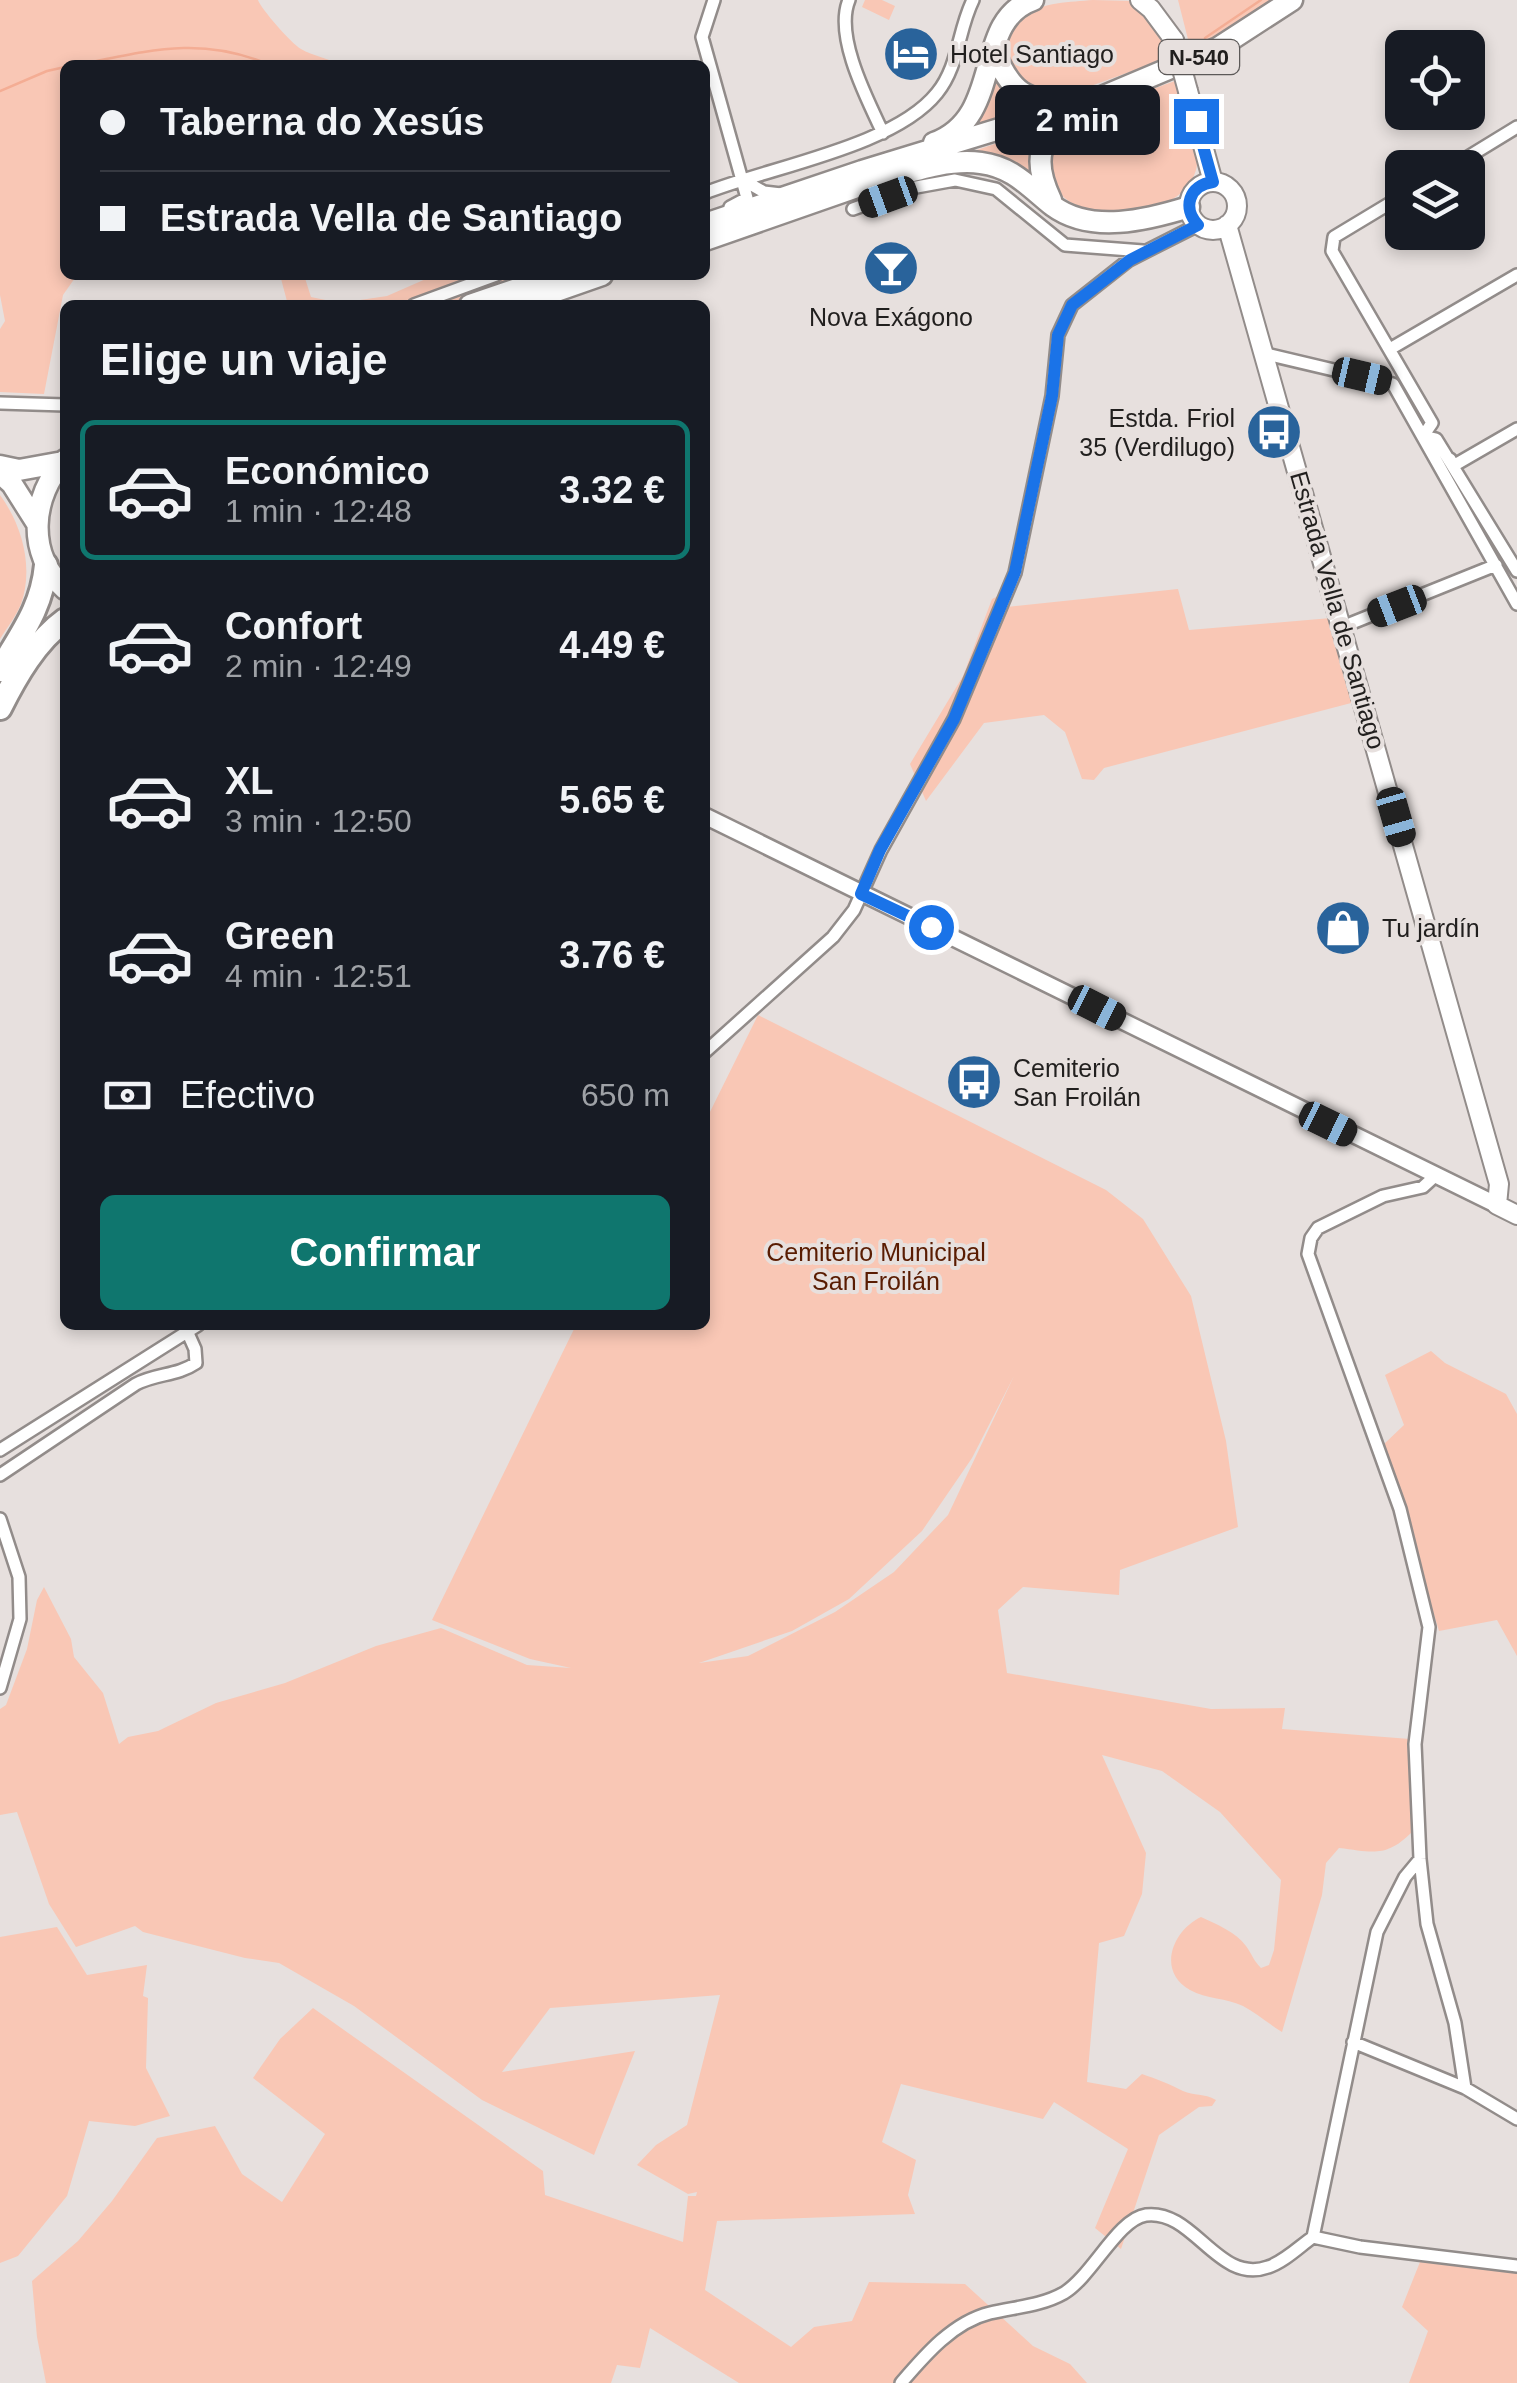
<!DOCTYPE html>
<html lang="es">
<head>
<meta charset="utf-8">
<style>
	:root { --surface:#171b24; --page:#242831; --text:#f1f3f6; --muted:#9ea1a6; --line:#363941; --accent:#0f766e }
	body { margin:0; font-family:Helvetica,sans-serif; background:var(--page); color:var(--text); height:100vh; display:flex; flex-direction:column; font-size:38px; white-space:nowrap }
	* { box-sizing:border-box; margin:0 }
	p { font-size:32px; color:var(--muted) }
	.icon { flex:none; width:55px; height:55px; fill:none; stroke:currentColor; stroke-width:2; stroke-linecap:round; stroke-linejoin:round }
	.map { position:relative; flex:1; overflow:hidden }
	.drawer { position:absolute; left:60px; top:300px; width:650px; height:1030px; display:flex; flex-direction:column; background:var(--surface); border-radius:15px; box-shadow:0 5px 15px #0003 }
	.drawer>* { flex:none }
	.top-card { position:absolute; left:60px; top:60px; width:650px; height:220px; border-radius:15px; box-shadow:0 5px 15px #0003; display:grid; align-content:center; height:220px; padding:0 40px; background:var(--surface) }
	.tools { position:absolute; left:1385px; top:30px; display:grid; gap:20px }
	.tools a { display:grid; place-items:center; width:100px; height:100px; border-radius:15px; background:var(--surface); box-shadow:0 5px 15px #0003; font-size:50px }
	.end { position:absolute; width:45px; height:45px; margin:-22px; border:12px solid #1a73e8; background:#fff; box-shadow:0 0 0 5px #fff }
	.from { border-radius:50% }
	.bubble { position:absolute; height:70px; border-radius:15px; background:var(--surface); box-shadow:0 5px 15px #0003; font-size:32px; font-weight:800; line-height:70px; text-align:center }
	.car { position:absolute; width:30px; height:60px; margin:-30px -15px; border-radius:12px; box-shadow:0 0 8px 2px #0007; background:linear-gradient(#222 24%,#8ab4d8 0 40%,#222 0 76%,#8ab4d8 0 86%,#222 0) }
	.top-card b { display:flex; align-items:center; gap:35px; height:95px; font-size:38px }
	.top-card b+b { border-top:2px solid var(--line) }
	.top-card i { width:25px; height:25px; background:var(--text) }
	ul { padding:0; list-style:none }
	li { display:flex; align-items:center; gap:30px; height:140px; margin:0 20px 15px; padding:0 20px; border:5px solid transparent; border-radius:15px }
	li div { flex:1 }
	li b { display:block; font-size:38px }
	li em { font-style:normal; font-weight:800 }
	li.current { border-color:var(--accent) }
	li>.icon { width:90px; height:90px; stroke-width:1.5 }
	h2 { padding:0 40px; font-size:45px; line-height:120px }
	.pay { display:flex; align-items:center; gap:25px; height:110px; padding:0 40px; font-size:38px }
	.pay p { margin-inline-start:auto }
	.cta { display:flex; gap:20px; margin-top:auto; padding:20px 40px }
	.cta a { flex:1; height:115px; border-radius:15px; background:var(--accent); color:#fff; font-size:40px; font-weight:800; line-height:115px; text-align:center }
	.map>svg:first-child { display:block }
	.green { fill:#f9c7b5; fill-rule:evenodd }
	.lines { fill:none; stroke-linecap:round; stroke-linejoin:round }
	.stream { stroke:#f4ad94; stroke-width:2.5 }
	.minor-casing { stroke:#928c8a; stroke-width:16 }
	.tertiary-casing { stroke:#928c8a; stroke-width:20 }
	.secondary-casing { stroke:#928c8a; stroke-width:22 }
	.trunk-casing { stroke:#928c8a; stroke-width:25 }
	.motorway-casing { stroke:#928c8a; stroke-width:28 }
	.minor { stroke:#fff; stroke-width:11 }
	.tertiary { stroke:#fff; stroke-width:15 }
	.secondary { stroke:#fff; stroke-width:18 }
	.trunk { stroke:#fff; stroke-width:20 }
	.motorway { stroke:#fff; stroke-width:22 }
	.secondary-bridge-casing { stroke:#928c8a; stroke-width:22; stroke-linecap:butt }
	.secondary-bridge { stroke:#fff; stroke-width:18 }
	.route { stroke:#1a73e8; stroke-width:12 }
	.labels { text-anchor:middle; stroke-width:8; stroke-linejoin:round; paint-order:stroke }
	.shield { fill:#e7e0de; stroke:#5c5958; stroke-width:2.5 }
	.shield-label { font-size:22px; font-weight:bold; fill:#211f1e }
	.poi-label { font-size:25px; fill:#211f1e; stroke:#e7e0de; text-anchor:start }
	.street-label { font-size:25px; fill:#211f1e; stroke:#e7e0de }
	.park-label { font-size:25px; fill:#591c02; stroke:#e7e0de }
</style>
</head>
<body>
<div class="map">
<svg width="1517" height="2383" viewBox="0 0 1517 2383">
	<rect width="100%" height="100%" fill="#e7e0de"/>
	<path class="green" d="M0,0H258C261,9 292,44 301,49C313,56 328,58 340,65H65V275H77L63,295L44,394L0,392V329L5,321L0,295Z
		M865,0H882L895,6L889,20L862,7Z
		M1093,0L1132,1L1162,30L1171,57L1063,96C1022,93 979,47 1023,16C1043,2 1070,2 1093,0Z
		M1178,0H1275L1191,51Z
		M995,79L1028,105L1029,112L969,128Z
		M1177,80C1183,102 1202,149 1196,170C1183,214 1113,220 1076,205C1066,201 1059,193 1054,184C1036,154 1059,133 1084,117C1110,100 1148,92 1177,80Z
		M1036,130L1039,132L1030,177L968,153Z
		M280,275H304L311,297L340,303L387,296L435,275H534L443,305H288Z
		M0,495C22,525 34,567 21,604C16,616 7,628 0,639Z
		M1178,589L1189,630L1331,618L1355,702L1104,768L1094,780L1082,779L1065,732L1044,715L984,723L926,801L910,764L963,676L992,599L1006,592L1007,607Z
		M758,1015L1106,1190L1143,1219L1191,1296L1226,1441L1238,1527L1120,1570L1119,1595L1023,1587L998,1610L1007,1673L1211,1709L1285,1708L1282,1729L1410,1739L1412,1832C1386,1858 1373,1852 1339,1848L1326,1863L1322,1895L1282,2032C1269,2024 1256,2013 1243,2006C1227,1998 1206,1999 1190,1990C1156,1971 1173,1930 1201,1917C1216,1924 1236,1932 1246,1946C1252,1954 1253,1960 1261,1968L1269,1965L1274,1950L1281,1880L1220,1812L1162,1771L1102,1755L1146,1853L1142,1894L1124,1936L1099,1943L1087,2082L1126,2089L1142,2074C1157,2079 1169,2084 1183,2091C1194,2096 1204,2093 1216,2100L1212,2106L1199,2107L1159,2135L1121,2249L1095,2228L1128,2149L1054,2102L1043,2119L901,2084L882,2142L916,2160L908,2195L915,2214L717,2221L705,2290L791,2347L814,2327L852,2321L869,2282L965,2284L1033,2346L1070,2364L1087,2383H739L650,2328L640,2368L617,2365L611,2383H46L37,2337L32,2281L78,2241L112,2201L157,2138L215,2126L242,2174L282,2202L325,2134L253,2078L280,2039L313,2008L543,2171L545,2195L683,2242L688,2196H696L697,2192L688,2194L637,2165L656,2145L687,2125L720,1995L550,2008L502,2072L635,2051L594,2155L482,2100L354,2006L279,1963L245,1958L143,1932L135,1926L76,1947L49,1904L17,1812L0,1815V1709L6,1705L27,1649L37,1600L44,1587L71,1639L74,1657L103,1693L119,1744L128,1737L158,1731L216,1703L285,1683L376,1646L441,1628L527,1665L571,1668L530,1659L432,1620L576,1325H705V1122ZM1014,1376L948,1515L894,1572L835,1612L748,1656L699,1663L792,1631L849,1599L922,1531L972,1458Z
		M1431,1351L1445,1363L1506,1394L1517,1414V1656L1497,1620L1439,1631L1383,1445L1404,1425L1385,1375Z
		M57,1927L87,1975L147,1965L143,1996L148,1998L146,2068L170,2116L135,2126L89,2121L67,2196L18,2256L0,2263V1937Z
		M1420,2262L1517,2273V2383H1409L1428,2331L1402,2307Z"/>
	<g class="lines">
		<path class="stream" d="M1205,38L1261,0
			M77,65C148,51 200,35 270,65
			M0,91L47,71L65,67"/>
		<g class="minor-casing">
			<path id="minor" d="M714,0L702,37L747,198L730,207
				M849,0C834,36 867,99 883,133
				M1450,168L1517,127
				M743,180L764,192L781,194
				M705,193C769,167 894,147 937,93C959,66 958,30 973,0
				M1402,196L1334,237L1332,251L1432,423L1423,436
				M853,209L911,188L955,180L996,189L1065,245L1143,251
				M414,305L496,275
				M1390,349L1517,275
				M1266,354L1393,384L1517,604
				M0,403L65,405
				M1423,436L1436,439L1517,571
				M1450,459L1453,466L1517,429
				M1342,627L1496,565
				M705,1052L833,937L854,910L881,850L954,719L1015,573L1052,396L1058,335L1072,305L1129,260L1198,225
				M1435,1176L1423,1187L1383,1196L1318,1228L1311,1238L1308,1254L1400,1509L1429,1627L1415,1744L1420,1859L1427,1924L1455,2023L1465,2088
				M0,1450L198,1325
				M0,1475L136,1384C157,1373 177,1376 196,1363L195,1349L187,1331
				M0,1519L19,1577L20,1619L0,1688
				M1353,2042L1465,2088L1517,2119
				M1313,2237L1360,2247L1517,2266
				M901,2383C925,2355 953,2322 990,2313C1015,2307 1041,2306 1064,2293C1092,2276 1118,2219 1146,2215C1194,2209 1218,2285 1268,2267C1284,2262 1300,2246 1313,2237L1377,1932L1405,1877L1420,1859"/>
		</g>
		<g class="tertiary-casing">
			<path id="tertiary" d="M705,816L1497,1205"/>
		</g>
		<g class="secondary-casing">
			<path id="secondary" d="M1140,0L1151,9L1174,40
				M1188,91L1213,182
				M1189 206a24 24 0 1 1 48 0a24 24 0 1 1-48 0Z
				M1227,225L1499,1184L1497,1205L1517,1215"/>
		</g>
		<g class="trunk-casing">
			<path id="trunk" d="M994,51C1011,93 1025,101 1070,104
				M934,143C1005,117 972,21 1033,0
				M867,184C903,175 943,158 981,163C1013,167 1029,187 1053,206C1091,234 1147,220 1189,207
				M1051,200C1031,158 1039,136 1077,112
				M705,224L862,171L1097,99L1218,48L1292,0
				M705,240L854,188
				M470,305L558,275
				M516,305L602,275
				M65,460C31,496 26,554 65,589
				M0,466L19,470L63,462
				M0,473L12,484L36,522"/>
		</g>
		<g class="motorway-casing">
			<path id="motorway" d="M0,670C21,634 42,608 46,565
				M0,708C16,676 36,641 65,620"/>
		</g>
		<use href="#minor" class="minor"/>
		<use href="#tertiary" class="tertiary"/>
		<use href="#secondary" class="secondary"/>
		<use href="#trunk" class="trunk"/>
		<use href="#motorway" class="motorway"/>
		<g class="secondary-bridge-casing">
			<path id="secondary-bridge" d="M1174,40L1188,91"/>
		</g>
		<use href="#secondary-bridge" class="secondary-bridge"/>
	</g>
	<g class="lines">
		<path class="route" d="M931,927L861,894L880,850L954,719L1015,572L1052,396L1058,335L1072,305L1130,260L1198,225C1182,208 1189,185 1213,182L1196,121"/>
	</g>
	<defs>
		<g id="hotel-disc" transform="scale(2.875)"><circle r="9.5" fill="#29639b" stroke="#e7e0de"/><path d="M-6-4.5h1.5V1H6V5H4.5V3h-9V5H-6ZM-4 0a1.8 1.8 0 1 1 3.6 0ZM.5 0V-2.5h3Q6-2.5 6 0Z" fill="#fff"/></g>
		<g id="bar-disc" transform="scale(2.875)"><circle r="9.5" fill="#29639b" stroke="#e7e0de"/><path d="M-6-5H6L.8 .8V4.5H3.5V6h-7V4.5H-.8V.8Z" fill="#fff"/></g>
		<g id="bus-disc" transform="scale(2.875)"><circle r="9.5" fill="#29639b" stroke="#e7e0de"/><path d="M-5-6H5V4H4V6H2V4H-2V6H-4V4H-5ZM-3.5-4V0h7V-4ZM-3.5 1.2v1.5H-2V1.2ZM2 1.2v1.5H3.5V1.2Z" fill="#fff"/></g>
		<g id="shop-disc" transform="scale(2.875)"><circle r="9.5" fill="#29639b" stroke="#e7e0de"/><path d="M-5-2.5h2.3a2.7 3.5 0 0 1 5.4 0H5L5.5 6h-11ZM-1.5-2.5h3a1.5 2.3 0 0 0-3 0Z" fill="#fff"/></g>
	</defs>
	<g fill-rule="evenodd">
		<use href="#hotel-disc" x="911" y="54"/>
		<use href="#bar-disc" x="891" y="268"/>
		<use href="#bus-disc" x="1274" y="432"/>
		<use href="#shop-disc" x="1343" y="928"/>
		<use href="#bus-disc" x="974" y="1082"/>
	</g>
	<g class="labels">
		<rect class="shield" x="1159" y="40" width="80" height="34" rx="8"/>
		<g class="shield-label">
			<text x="1199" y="65">N-540</text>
		</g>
		<g class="poi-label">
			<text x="950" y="63">Hotel Santiago</text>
			<text x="891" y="326" text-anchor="middle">Nova Exágono</text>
			<text x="1235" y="427" text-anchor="end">Estda. Friol<tspan x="1235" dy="29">35 (Verdilugo)</tspan></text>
			<text x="1382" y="937">Tu jardín</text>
			<text x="1013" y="1077">Cemiterio<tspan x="1013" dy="29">San Froilán</tspan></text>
		</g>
		<g class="street-label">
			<text transform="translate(1338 610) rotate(74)" y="9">Estrada Vella de Santiago</text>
		</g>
		<g class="park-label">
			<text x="876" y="1261">Cemiterio Municipal<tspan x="876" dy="29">San Froilán</tspan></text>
		</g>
	</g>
</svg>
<div class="tools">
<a><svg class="icon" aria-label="locate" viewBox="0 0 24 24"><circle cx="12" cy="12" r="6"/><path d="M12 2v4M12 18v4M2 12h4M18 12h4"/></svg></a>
<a><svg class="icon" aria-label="layers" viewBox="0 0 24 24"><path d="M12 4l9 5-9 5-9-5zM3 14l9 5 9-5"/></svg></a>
</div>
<i class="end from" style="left:931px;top:927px"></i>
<i class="end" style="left:1196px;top:121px"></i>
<div class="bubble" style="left:995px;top:85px;width:165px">2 min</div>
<i class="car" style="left:888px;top:197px;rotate:250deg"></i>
<i class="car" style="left:1362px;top:376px;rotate:103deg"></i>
<i class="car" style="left:1397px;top:606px;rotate:249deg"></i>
<i class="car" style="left:1396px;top:817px;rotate:164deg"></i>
<i class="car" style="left:1097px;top:1008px;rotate:117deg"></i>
<i class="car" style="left:1328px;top:1124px;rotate:116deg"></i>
<div class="top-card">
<b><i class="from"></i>Taberna do Xesús</b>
<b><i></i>Estrada Vella de Santiago</b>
</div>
<section class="drawer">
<h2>Elige un viaje</h2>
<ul>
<li class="current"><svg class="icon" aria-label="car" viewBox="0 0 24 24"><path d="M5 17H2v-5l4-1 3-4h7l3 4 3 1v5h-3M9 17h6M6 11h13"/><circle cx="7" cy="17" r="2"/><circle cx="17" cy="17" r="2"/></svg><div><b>Económico</b><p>1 min · 12:48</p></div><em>3.32 €</em></li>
<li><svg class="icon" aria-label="car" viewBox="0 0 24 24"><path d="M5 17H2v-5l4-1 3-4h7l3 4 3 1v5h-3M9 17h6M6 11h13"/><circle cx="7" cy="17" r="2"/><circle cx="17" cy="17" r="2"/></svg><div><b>Confort</b><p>2 min · 12:49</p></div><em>4.49 €</em></li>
<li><svg class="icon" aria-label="car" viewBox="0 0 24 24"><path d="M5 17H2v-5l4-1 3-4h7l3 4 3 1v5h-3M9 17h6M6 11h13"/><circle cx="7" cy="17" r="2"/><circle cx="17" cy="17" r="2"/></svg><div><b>XL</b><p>3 min · 12:50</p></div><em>5.65 €</em></li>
<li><svg class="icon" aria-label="car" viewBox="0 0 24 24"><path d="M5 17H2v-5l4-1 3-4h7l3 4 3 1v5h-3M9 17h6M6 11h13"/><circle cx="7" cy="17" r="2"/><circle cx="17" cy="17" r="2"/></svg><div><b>Green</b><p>4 min · 12:51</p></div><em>3.76 €</em></li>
</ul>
<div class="pay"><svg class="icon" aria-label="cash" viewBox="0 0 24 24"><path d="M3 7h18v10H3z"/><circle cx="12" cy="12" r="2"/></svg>Efectivo<p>650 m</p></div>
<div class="cta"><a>Confirmar</a></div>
</section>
</div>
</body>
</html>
